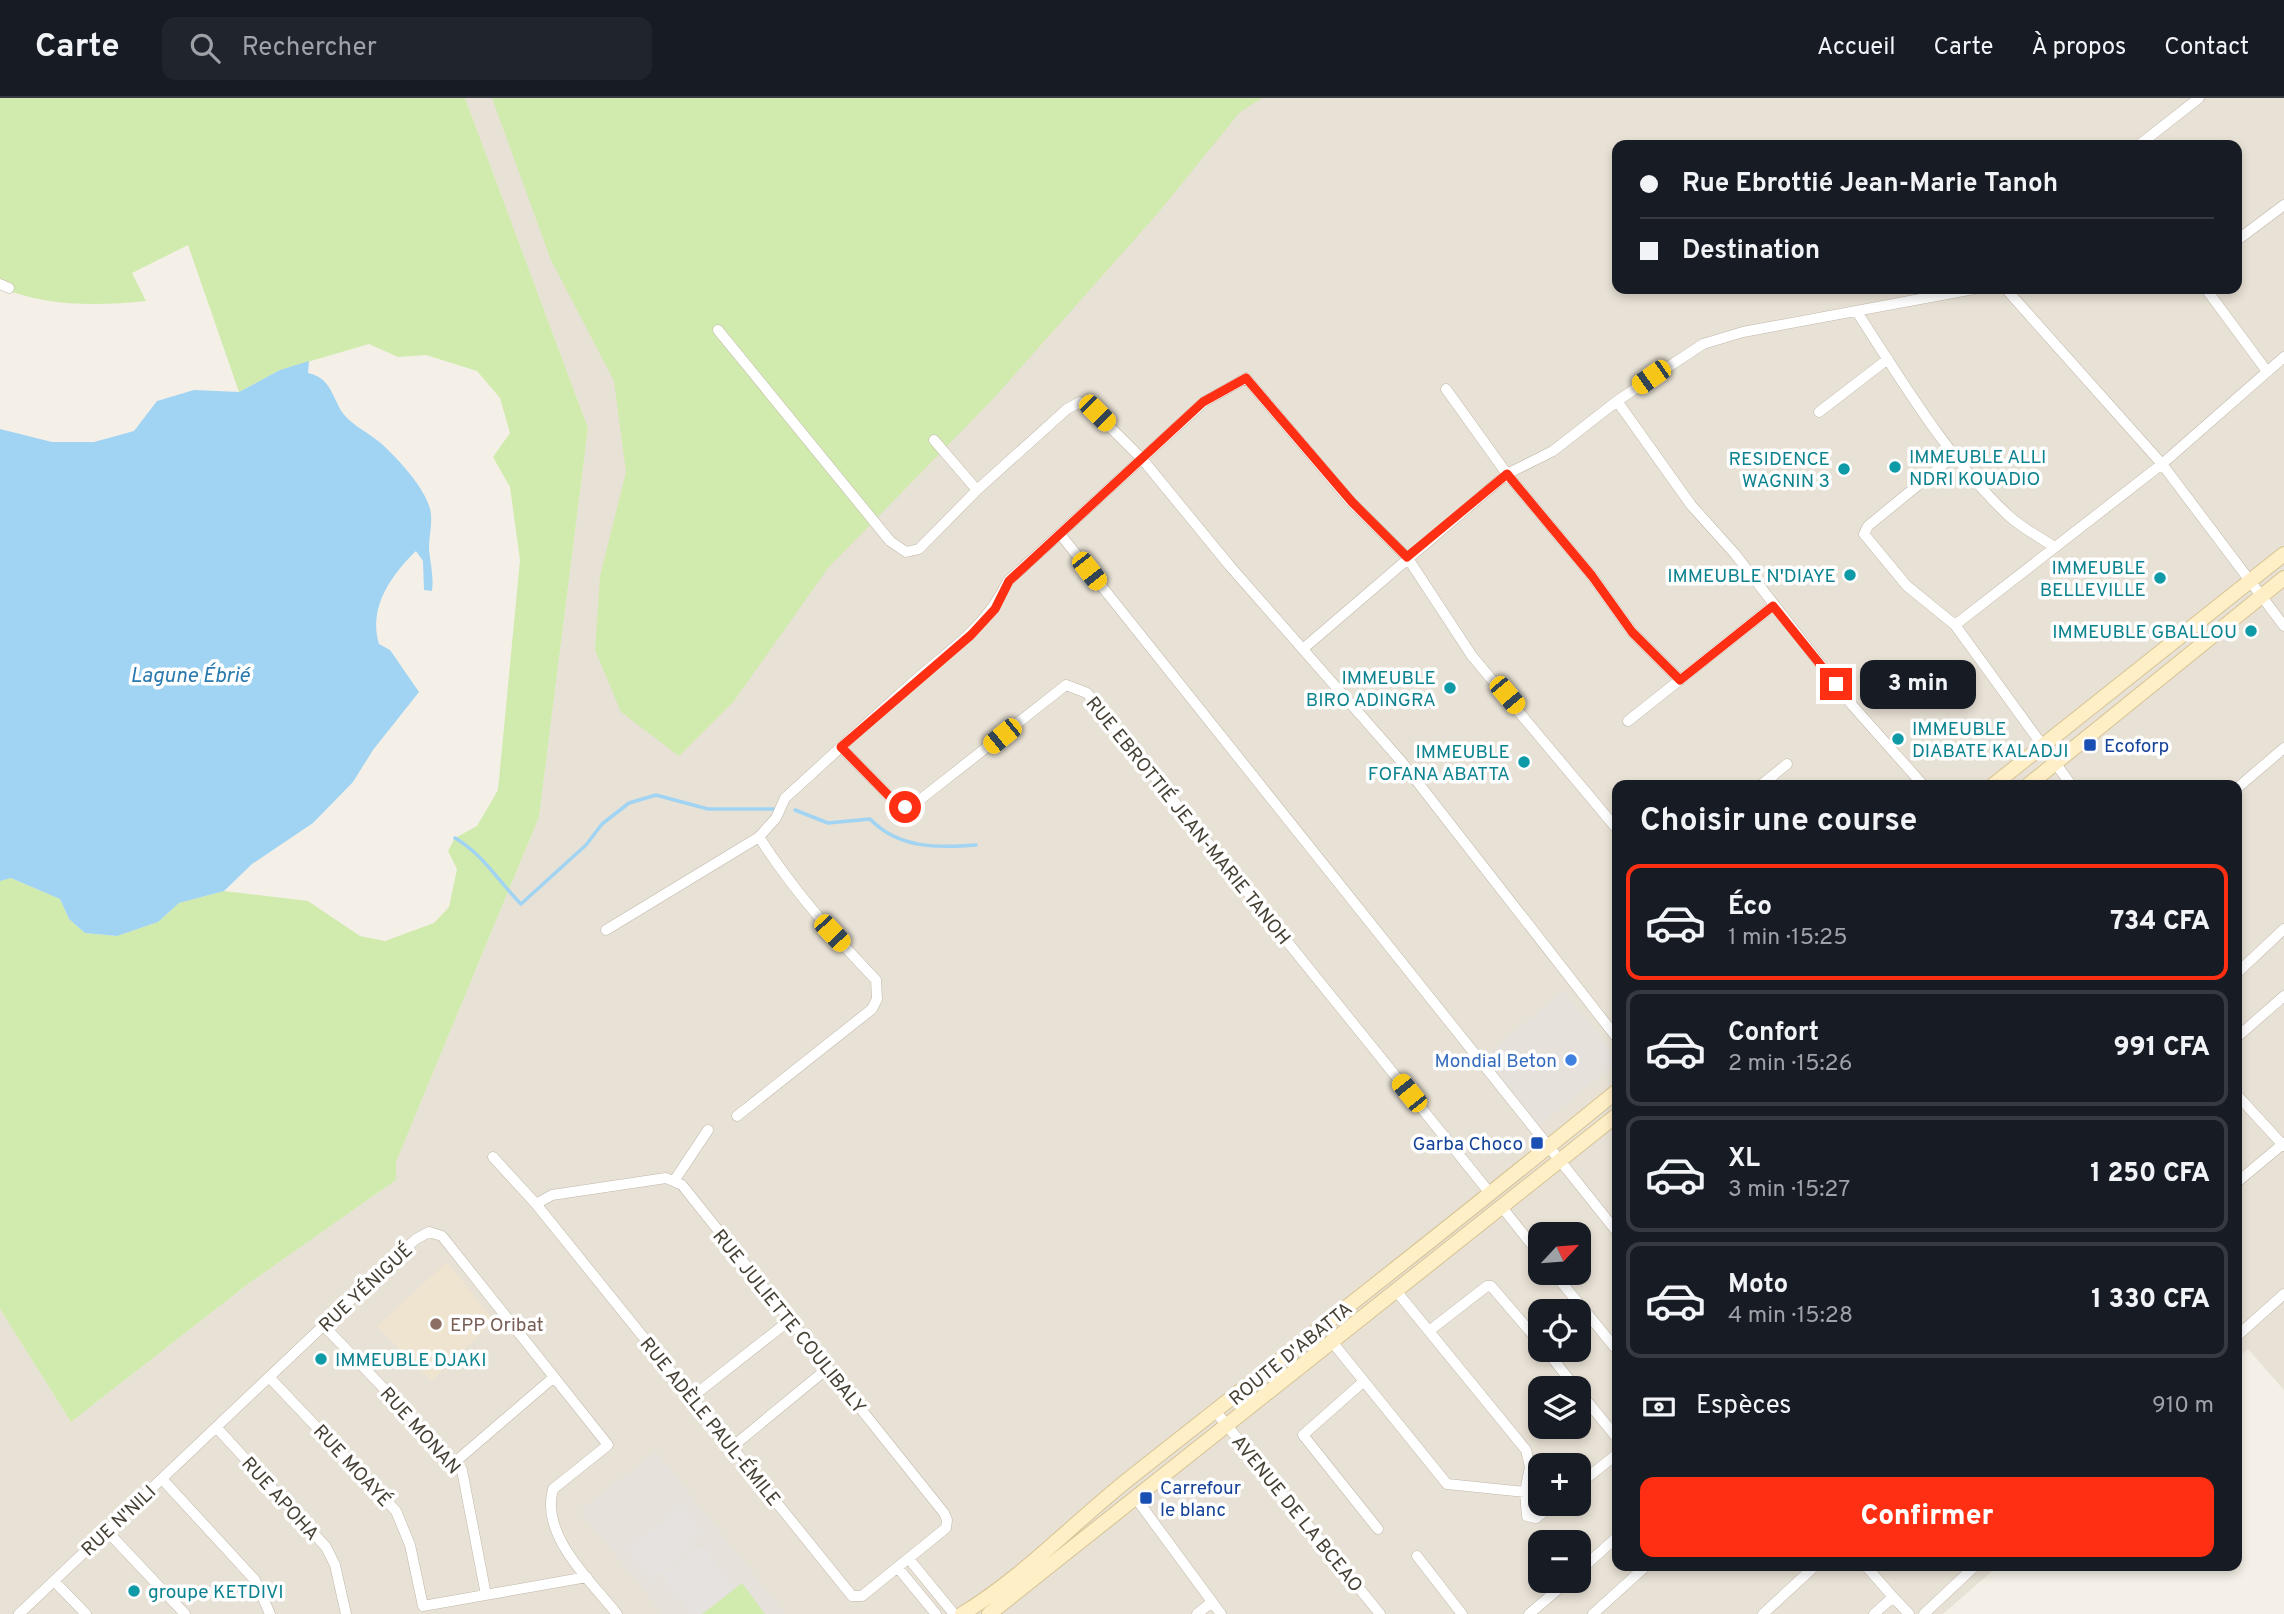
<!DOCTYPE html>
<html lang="fr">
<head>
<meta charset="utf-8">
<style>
	:root { --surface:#171b24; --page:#20242c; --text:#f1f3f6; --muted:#9ea1a6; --line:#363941; --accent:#ff2f13 }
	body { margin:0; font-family:Overpass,sans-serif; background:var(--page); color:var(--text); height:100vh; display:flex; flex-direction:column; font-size:26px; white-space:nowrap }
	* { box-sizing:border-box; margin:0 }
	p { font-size:23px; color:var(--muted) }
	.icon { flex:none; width:38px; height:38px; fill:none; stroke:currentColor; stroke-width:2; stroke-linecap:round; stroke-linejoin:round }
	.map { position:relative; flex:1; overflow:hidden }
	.side { position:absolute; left:1612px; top:682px; width:630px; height:791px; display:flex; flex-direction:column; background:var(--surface); border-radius:14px; box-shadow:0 4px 10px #0003 }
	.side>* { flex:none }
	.hud { position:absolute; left:1612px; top:42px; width:630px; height:154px; border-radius:14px; box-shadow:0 4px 10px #0003; display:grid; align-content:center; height:154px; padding:0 28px; background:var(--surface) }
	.needle { width:46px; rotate:64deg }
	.controls { position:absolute; left:1528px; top:1124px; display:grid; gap:14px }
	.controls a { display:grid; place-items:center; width:63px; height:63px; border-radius:14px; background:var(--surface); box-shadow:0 4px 10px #0003; font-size:35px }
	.end { position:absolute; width:32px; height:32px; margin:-16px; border:9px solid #ff2f13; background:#fff; box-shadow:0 0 0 4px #fff }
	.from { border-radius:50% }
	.bubble { position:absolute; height:49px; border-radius:14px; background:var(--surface); box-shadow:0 4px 10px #0003; font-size:23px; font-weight:800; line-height:49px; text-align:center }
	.car { position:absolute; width:21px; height:42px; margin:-21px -10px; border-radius:9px; box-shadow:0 0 5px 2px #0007; background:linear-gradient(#f5c518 24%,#345 0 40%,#f5c518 0 76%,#345 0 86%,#f5c518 0) }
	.hud b { display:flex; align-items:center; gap:24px; height:66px; font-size:26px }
	.hud b+b { border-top:2px solid var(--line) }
	.hud i { width:18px; height:18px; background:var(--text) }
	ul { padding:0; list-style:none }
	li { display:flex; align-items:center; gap:21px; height:116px; margin:0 14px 10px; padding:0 14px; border:4px solid var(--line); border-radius:14px }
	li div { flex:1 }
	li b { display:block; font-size:26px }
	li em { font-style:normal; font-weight:800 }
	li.selected { border-color:var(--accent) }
	li>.icon { width:63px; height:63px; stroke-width:1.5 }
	h2 { padding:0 28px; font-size:32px; line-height:84px }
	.pay { display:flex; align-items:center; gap:18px; height:77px; padding:0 28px; font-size:26px }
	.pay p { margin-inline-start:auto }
	.cta { display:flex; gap:14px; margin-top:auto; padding:14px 28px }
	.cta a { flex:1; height:80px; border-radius:14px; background:var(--accent); color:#fff; font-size:28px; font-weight:800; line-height:80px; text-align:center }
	header { display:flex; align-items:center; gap:42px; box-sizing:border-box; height:98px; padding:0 35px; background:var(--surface); border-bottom:2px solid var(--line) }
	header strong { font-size:33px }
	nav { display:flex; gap:38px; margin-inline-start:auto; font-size:24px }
	.search { width:490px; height:63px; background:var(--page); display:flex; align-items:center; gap:18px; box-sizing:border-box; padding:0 24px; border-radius:14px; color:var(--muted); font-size:26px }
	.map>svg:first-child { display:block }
	.residential { fill:#e8e1d5; fill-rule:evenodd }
	.industrial { fill:#e6e1db }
	.education { fill:#eee4d0 }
	.green { fill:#d1eaae }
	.parking { fill:#e5e2df }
	.water { fill:#a1d4f3 }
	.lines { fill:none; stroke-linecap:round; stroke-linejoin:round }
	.stream { stroke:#a1d4f3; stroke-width:3.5 }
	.street-casing { stroke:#c0b7a9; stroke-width:11 }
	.secondary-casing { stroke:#d6c395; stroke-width:16 }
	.street { stroke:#fff; stroke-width:10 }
	.secondary { stroke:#ffefc6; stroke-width:14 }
	.route { stroke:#ff2f13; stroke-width:9 }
	.culture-dot { fill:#0f9aa8; stroke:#fff; stroke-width:2.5 }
	.transit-dot { fill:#1a4fb4; stroke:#fff; stroke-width:2.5 }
	.shop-dot { fill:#3f7fe0; stroke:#fff; stroke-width:2.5 }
	.education-dot { fill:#8d6e63; stroke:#fff; stroke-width:2.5 }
	.labels { text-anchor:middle; stroke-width:7; stroke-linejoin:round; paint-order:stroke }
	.culture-label { font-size:19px; fill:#0d838f; stroke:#fff; text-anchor:end }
	.transit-label { font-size:19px; fill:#164399; stroke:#fff; text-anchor:start }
	.street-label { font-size:19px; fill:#474035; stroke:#fff }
	.shop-label { font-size:19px; fill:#366cbe; stroke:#fff; text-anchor:end }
	.education-label { font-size:19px; fill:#785e54; stroke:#fff; text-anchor:start }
	.water-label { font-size:21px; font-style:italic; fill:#2a7aaf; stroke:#fff }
</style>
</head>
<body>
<header>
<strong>Carte</strong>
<div class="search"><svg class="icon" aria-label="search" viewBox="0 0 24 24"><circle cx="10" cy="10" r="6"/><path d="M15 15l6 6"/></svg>Rechercher</div>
<nav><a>Accueil</a><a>Carte</a><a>À propos</a><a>Contact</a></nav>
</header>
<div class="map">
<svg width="2284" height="1516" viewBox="0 0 2284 1516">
	<rect width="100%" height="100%" fill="#f4f0e7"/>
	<path class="residential" d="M465,0H2284V1292L2248,1251L2237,1260L2236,688H1617V1468H1998L1943,1516H0V1211L71,1324L248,1186L396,1082V1064L539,719L588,330ZM1617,47H2236V191H1617ZM1540,1136H1578V1174H1540ZM1540,1213H1578V1251H1540ZM1540,1290H1578V1328H1540ZM1540,1367H1578V1405H1540ZM1540,1444H1578V1482H1540Z"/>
	<path class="industrial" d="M1564,893L1617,960V965L1539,1027L1484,958Z
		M656,1353L785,1516H663L580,1413Z"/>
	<path class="education" d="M447,1164L494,1223L431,1283L377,1228Z"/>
	<path class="green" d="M0,0H465L588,330L539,719L396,1064V1082L248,1186L71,1324L0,1211V783L11,780L60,801L69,821L85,835L117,838L158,824L179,805L224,793L308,803L360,838L385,843L434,825L449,809L457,771L448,753L455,740L477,728L498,692L520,462L510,389L493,359L510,335L500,300L477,273L426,257L398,259L369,246L280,272L239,294L188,147L132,175L146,203C98,208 45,209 0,189Z
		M492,0H1262L1240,14L1158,115L993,301L828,470L734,603L679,658L621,614L595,552L600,478L626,374L614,283L551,162Z
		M742,1485L765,1516H702Z"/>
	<path class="parking" d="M681,1409L700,1433L687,1443L692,1450L652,1481L629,1452Z
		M702,1448L733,1492L702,1516H691L663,1477Z"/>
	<path class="water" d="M309,263L308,275C335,281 331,304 348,321C359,331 372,337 383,347C399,362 430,395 431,417C432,428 429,439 429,450C430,465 434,477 432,493L424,492L423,463L416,453C391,477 368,510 379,546L390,552L419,594L373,652L353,684L313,725L252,766L224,793L179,805L158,824L117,838L85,835L69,821L60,801L11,780L0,783V331L52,344H94L134,333L157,303L194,292L239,294L280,272Z"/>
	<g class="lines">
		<path class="stream" d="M795,712L828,725L870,721C899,751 938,750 976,747
			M455,740C484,757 498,783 521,806L586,747L602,726L629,705L656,697L708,711H778"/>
		<g class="street-casing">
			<path id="street" d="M2139,47L2199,0
				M2236,143L2284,107
				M0,186L9,190
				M2006,191L2162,366L2284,528
				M2206,191L2266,272
				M1857,214C1902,283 1948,361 2009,418C2022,430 2038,438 2053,448
				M718,232L890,443L906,454L919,451L977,392L1067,311L1080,304L1096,315L1143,362L1229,467L1401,663L1617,940
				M1446,291L1507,376L1592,478L1632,534L1680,582
				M1617,303L1691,407L1735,456L1852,607L1924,688
				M1819,314L1888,261
				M934,342L977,392
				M1956,356L1868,428L1864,436L1907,488L1955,527L2072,688
				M1060,436L1617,1134
				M1955,527L2162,366L2284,259
				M1304,550L1507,376L1553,353L1617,303L1703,246L1743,234L1974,191
				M1628,623L1773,508
				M841,649L894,703L905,709L912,708L1066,587L1087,595L1489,1094
				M1760,688L1787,666
				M2236,691L2284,650
				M606,832L759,739
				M2236,876L2284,831
				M2236,940L2284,898
				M2236,996L2284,1048
				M737,1018L872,911L877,901L876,882C833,837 793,792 759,739L776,720L785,700C828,661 870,622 913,584C952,549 984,532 1008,483L1204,304L1246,280L1351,404L1407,459L1472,558L1617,731
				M493,1059L536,1106L852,1498H862L946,1430L947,1422L944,1415L682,1087L666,1080L552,1097L536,1106
				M674,1083L708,1032
				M2236,1085L2284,1045
				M1501,1108L1540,1157
				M1553,1174L1617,1252
				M1397,1194L1526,1352L1530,1369L1525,1394L1527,1418L1536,1420L1555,1405
				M324,1228L462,1372L486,1497
				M1429,1233L1487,1188H1491L1540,1245
				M2236,1239L2284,1196
				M1333,1245L1447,1386L1525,1394
				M1545,1251L1576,1290
				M270,1280L396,1413L410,1447L423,1508L587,1479
				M1363,1284L1303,1337L1378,1431
				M1578,1292L1617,1340
				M692,1299L790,1222
				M1216,1314L1380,1516
				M217,1330L326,1449L335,1467L346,1516
				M732,1349L828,1270
				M455,1364L554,1279
				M162,1381L255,1482L270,1516
				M1578,1387L1617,1356
				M1135,1399L1221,1516
				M106,1432L185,1516
				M1417,1458L1462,1516
				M909,1461L954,1516
				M1866,1468L1893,1499L1874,1516
				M898,1470L936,1516
				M1578,1474L1617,1439
				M54,1483L86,1516
				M1893,1499L1909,1516
				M19,1516L382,1172L416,1141L429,1134L442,1138L608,1347L553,1391C540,1438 591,1483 617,1516
				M1197,1516L1212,1504
				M1529,1516L1569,1482
				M1593,1516L1646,1468
				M1763,1516L1815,1468
				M1924,1516L1975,1468"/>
		</g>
		<g class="secondary-casing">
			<path id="secondary" d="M1992,688L2284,456
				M2027,688L2284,480
				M962,1516C1025,1478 1077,1421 1135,1376C1296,1249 1458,1123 1617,993
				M989,1516L1617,1017"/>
		</g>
		<use href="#street" class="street"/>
		<use href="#secondary" class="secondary"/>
	</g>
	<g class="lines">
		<path class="route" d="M905,709L894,703L841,649L971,537L995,511L1009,483L1203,304L1246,280L1352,404L1407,459L1507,376L1592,478L1632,534L1680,582L1773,508L1836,586"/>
	</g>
	<g class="culture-dot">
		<circle cx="1895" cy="369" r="7"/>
		<circle cx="1844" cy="371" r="7"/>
		<circle cx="1850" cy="477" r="7"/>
		<circle cx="2160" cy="480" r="7"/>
		<circle cx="2251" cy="533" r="7"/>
		<circle cx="1450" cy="590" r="7"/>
		<circle cx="1898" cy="641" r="7"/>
		<circle cx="1524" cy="664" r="7"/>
		<circle cx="321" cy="1261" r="7"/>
		<circle cx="134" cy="1493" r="7"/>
	</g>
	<g class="transit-dot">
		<rect x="2083" y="640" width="14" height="14" rx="3.5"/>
		<rect x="1530" y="1038" width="14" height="14" rx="3.5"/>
		<rect x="1139" y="1393" width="14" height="14" rx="3.5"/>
	</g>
	<circle class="shop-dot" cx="1571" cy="962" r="7"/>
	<circle class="education-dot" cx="436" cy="1226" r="7"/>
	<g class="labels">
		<g class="culture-label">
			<text x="1909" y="365" text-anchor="start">IMMEUBLE ALLI<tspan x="1909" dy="22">NDRI KOUADIO</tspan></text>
			<text x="1830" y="367">RESIDENCE<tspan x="1830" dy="22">WAGNIN 3</tspan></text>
			<text x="2146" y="476">IMMEUBLE<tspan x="2146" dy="22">BELLEVILLE</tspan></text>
			<text x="1836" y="484">IMMEUBLE N'DIAYE</text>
			<text x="2237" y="540">IMMEUBLE GBALLOU</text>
			<text x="1436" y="586">IMMEUBLE<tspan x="1436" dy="22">BIRO ADINGRA</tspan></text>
			<text x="1912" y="637" text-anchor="start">IMMEUBLE<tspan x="1912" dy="22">DIABATE KALADJI</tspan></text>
			<text x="1510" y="660">IMMEUBLE<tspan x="1510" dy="22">FOFANA ABATTA</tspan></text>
			<text x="335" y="1268" text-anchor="start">IMMEUBLE DJAKI</text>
			<text x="148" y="1500" text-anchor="start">groupe KETDIVI</text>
		</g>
		<g class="transit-label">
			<text x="2104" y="654">Ecoforp</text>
			<text x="1523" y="1052" text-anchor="end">Garba Choco</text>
			<text x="1160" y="1396">Carrefour<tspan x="1160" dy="22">le blanc</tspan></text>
		</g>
		<g class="street-label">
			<text transform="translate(1189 722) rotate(51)" y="7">RUE EBROTTIÉ JEAN-MARIE TANOH</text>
			<text transform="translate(365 1189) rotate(-43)" y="7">RUE YÉNIGUÉ</text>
			<text transform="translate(790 1223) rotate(51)" y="7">RUE JULIETTE COULIBALY</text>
			<text transform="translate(1290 1255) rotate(-39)" y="7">ROUTE D'ABATTA</text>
			<text transform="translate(711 1323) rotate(51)" y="7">RUE ADÈLE PAUL-ÉMILE</text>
			<text transform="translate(421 1332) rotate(48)" y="7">RUE MONAN</text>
			<text transform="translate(353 1367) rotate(47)" y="7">RUE MOAYÉ</text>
			<text transform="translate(281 1400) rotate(48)" y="7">RUE APOHA</text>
			<text transform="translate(1298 1415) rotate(51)" y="7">AVENUE DE LA BCEAO</text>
			<text transform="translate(118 1422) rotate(-43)" y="7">RUE N'NILI</text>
		</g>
		<g class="shop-label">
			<text x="1557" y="969">Mondial Beton</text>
		</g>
		<g class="education-label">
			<text x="450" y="1233">EPP Oribat</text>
		</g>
		<g class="water-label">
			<text x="190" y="584">Lagune Ébrié</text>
		</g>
	</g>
</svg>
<div class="controls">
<a><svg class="needle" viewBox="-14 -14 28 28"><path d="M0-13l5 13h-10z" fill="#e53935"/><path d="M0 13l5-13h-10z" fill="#9ea1a6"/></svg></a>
<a><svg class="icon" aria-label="locate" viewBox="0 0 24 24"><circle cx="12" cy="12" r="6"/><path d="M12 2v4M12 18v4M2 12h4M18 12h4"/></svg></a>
<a><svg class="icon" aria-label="layers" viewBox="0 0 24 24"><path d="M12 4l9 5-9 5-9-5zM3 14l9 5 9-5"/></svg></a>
<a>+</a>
<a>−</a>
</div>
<i class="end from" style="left:905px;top:709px"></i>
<i class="end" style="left:1836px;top:586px"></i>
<div class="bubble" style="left:1860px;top:562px;width:116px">3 min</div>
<i class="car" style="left:1651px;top:279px;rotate:235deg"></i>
<i class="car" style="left:1097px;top:315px;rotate:135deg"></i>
<i class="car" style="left:1089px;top:473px;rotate:142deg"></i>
<i class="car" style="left:1507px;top:597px;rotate:140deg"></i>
<i class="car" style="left:1002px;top:638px;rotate:231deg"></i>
<i class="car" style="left:832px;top:835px;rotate:137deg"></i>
<i class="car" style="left:1409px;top:995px;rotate:321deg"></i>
<div class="hud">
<b><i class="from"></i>Rue Ebrottié Jean-Marie Tanoh</b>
<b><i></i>Destination</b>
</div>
<section class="side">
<h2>Choisir une course</h2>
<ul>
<li class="selected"><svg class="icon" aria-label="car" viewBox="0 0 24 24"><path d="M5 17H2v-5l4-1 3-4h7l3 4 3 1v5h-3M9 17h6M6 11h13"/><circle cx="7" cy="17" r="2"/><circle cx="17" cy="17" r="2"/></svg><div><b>Éco</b><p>1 min · 15:25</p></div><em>734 CFA</em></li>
<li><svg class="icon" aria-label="car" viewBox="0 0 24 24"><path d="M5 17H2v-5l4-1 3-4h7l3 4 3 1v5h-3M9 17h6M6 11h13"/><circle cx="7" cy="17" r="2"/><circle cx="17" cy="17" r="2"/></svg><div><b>Confort</b><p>2 min · 15:26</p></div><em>991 CFA</em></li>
<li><svg class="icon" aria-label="car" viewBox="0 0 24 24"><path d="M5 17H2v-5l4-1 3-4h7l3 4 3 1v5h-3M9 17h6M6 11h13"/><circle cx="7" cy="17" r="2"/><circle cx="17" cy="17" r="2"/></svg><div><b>XL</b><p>3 min · 15:27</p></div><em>1 250 CFA</em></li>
<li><svg class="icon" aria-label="car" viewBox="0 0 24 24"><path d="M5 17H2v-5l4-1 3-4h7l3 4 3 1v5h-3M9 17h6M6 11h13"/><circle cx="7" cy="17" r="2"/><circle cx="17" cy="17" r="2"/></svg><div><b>Moto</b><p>4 min · 15:28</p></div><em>1 330 CFA</em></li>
</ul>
<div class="pay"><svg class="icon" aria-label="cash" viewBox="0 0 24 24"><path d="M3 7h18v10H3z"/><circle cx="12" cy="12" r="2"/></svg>Espèces<p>910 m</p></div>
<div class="cta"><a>Confirmer</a></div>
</section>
</div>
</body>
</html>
